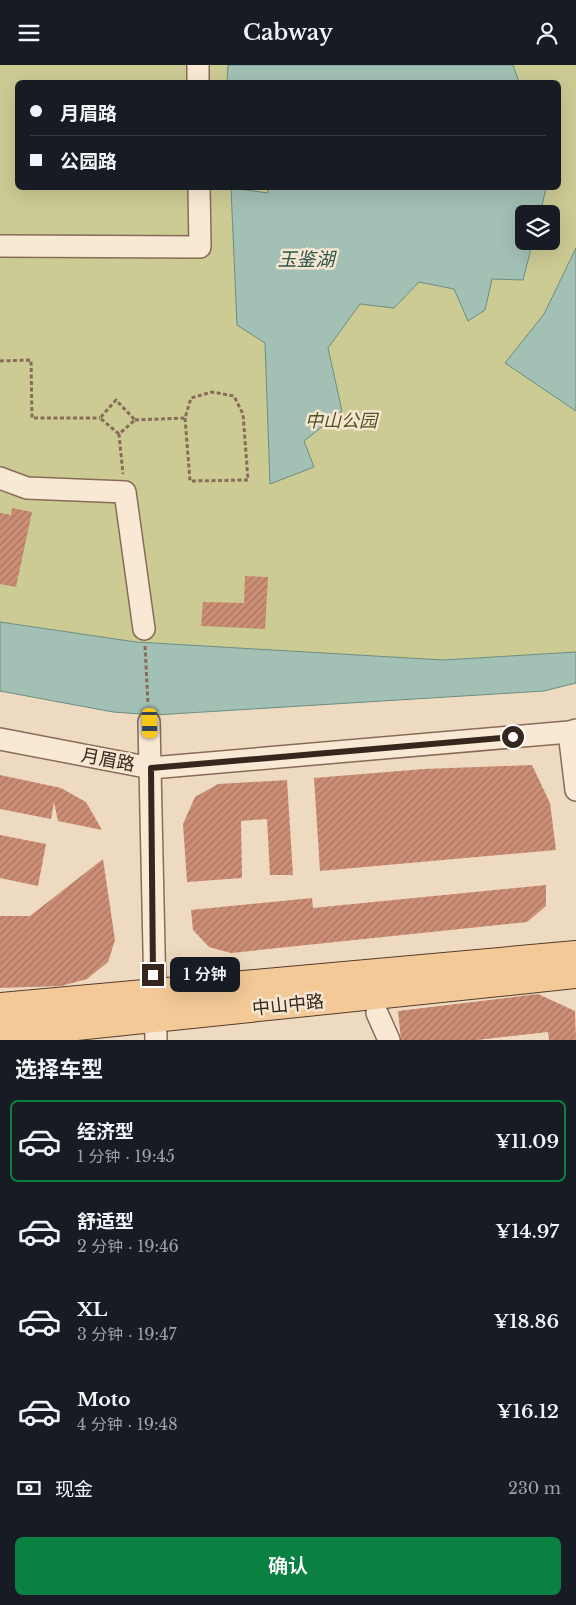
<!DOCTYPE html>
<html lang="zh">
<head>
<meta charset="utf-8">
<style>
	:root { --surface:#171b24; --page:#20242c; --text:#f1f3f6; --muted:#9ea1a6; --line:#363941; --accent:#0b8043 }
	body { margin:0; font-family:"Libre Baskerville","Noto Sans SC",serif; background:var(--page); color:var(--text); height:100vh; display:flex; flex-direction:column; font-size:19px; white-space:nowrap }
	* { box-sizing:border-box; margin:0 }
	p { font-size:16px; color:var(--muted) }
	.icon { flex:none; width:28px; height:28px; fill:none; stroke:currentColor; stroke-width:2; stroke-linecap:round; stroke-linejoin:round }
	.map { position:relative; height:975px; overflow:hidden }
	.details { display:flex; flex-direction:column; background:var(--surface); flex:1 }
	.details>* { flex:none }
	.top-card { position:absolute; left:15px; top:15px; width:546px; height:110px; border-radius:8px; box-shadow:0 5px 20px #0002; display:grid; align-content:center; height:110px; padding:0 15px; background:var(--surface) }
	.fabs { position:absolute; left:515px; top:140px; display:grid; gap:10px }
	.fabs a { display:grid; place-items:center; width:45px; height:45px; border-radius:8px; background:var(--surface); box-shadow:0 5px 20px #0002; font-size:25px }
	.end { position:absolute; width:22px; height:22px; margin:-11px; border:6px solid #37261d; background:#fff; box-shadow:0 0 0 2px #fff }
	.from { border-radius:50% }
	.bubble { position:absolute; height:35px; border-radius:8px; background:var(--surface); box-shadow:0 5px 20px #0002; font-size:16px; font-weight:600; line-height:35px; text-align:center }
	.car { position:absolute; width:15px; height:30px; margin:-15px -8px; border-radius:6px; box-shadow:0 0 4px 1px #0007; background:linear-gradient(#f5c518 24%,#345 0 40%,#f5c518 0 76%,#345 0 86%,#f5c518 0) }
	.top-card b { display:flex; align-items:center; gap:18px; height:48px; font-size:19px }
	.top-card b+b { border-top:1px solid var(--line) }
	.top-card i { width:12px; height:12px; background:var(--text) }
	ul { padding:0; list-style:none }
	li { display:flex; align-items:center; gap:15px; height:82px; margin:0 10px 8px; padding:0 5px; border:2px solid transparent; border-radius:8px }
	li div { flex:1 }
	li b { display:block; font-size:19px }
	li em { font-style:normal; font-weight:600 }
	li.current { border-color:var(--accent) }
	li>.icon { width:45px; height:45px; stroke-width:1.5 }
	h2 { padding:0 15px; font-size:22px; line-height:60px }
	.pay { display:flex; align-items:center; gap:12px; height:55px; padding:0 15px; font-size:19px }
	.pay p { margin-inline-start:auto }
	.cta { display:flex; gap:10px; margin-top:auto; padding:10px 15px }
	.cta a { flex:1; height:58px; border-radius:8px; background:var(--accent); color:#fff; font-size:20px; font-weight:600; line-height:58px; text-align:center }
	header { display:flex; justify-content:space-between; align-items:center; height:65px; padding:0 15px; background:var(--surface); font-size:22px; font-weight:600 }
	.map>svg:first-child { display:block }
	.park { fill:#cccb94; fill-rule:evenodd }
	.water { fill:#a3c0b4; stroke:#6a8e81 }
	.building { fill:url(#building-hatch) }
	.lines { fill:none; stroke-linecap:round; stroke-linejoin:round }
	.minor-casing { stroke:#886b58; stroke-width:24 }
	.major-casing { stroke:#553a2d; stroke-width:30 }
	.path { stroke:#886b58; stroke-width:3; stroke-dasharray:4 2.5; stroke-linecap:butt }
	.minor { stroke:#f9e9d4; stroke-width:21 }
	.major { stroke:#f3ca97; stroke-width:28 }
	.route { stroke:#37261d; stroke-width:6 }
	.labels { text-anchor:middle; stroke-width:5; stroke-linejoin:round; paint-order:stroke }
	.park-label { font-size:18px; font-style:italic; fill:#4e5423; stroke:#f6e6d0 }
	.street-label { font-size:18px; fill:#37261d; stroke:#f6e6d0 }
	.water-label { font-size:19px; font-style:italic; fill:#2c574f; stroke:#f6e6d0 }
</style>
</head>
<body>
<header><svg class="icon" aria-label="menu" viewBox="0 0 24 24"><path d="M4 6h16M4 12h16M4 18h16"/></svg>Cabway<svg class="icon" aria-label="person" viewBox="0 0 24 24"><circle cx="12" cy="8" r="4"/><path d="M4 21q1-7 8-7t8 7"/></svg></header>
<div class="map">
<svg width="576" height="975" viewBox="0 0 576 975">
	<defs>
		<pattern id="building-hatch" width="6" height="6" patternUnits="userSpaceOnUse" patternTransform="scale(1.25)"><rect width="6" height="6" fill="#cd8e76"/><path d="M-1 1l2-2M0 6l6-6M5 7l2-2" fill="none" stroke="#a77460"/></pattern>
	</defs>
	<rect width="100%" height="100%" fill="#eedac0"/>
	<path class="park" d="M0,0H576V587L443,595L136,577L0,557ZM18,18H559V122H18ZM524,149H551V176H524Z"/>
	<path class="water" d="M228,0H513L519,17H227Z
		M268,122L546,123L540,149H524V176H533L523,215L492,214L485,245L468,256L454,224L419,217L394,243L360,239L328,283L342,346L304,376L314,402L270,419L265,278L237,260L231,123L268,128Z
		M576,183V346L505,298L544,249Z
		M0,557L136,577L443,595L576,587V618L544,626L155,650L113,647L0,626Z"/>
	<path class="building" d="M12,443L32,447L16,522L0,519V448L11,450Z
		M245,511L268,512L265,564L201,561L203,537L244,538Z
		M532,700L550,738L556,785L320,806L314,713L424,704Z
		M0,710L61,723L86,737L102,765L58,756L54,737L51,754L0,744Z
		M287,715L293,810H270L267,754L241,756L242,813L187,817L183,759L195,732L218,719Z
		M0,770L46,779L38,821L0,813Z
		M103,794L115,875L108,897L87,914L61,921L0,923V851H30Z
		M546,820V841L527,857L231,888L209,882L193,865L191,845L312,833L313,843Z
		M538,929L575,946L576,975H549L548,967L477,975H401L398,946Z"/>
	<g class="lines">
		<g class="minor-casing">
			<path id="minor" d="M198,0V18
				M0,181L200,182L199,122
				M0,413L27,423L125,427L144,564
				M149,657L156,975
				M569,667L576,725
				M0,674L151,703L569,667L576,665
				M377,948L389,975"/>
		</g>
		<g class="major-casing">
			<path id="major" d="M0,942L576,890
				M0,969L576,909"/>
		</g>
		<path class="path" d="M0,296L31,295L32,353H100
			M135,355L185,353L191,333L212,327L234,331L243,349L248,415L190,416L185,353
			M119,369L100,353L116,335L135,355L119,369L123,409
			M145,581L148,639"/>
		<use href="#minor" class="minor"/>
		<use href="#major" class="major"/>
	</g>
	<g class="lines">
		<path class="route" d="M153,910L151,703L513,672"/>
	</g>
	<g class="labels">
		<g class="park-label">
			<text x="341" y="362">中山公园</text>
		</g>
		<g class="street-label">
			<text transform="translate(108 695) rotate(11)" y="6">月眉路</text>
			<text transform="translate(288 940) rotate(-6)" y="6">中山中路</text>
		</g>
		<g class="water-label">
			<text x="306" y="201">玉鉴湖</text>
		</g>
	</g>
</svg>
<div class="fabs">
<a><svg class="icon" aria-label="layers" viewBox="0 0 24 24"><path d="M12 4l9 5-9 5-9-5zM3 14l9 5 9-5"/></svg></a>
</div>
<i class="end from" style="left:513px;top:672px"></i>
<i class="end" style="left:153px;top:910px"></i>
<div class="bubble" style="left:170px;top:892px;width:70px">1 分钟</div>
<i class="car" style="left:150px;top:658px;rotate:179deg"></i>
<div class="top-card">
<b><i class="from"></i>月眉路</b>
<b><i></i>公园路</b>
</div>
</div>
<section class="details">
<h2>选择车型</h2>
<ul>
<li class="current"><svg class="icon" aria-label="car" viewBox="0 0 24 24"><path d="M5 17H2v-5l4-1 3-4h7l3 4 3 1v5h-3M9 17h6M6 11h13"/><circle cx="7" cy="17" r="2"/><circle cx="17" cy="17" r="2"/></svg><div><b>经济型</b><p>1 分钟 · 19:45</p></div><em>¥11.09</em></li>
<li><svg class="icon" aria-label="car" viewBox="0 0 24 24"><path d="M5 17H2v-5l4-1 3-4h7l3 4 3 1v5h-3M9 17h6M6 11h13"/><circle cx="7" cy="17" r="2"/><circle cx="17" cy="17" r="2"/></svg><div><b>舒适型</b><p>2 分钟 · 19:46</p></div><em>¥14.97</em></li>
<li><svg class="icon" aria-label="car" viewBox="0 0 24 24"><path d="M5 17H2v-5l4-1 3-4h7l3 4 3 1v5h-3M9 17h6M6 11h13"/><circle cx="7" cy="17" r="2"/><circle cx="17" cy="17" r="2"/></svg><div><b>XL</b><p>3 分钟 · 19:47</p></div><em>¥18.86</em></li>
<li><svg class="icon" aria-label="car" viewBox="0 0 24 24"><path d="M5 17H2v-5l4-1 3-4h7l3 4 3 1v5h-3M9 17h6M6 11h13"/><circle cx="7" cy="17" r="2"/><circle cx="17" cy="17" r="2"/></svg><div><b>Moto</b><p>4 分钟 · 19:48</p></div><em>¥16.12</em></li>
</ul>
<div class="pay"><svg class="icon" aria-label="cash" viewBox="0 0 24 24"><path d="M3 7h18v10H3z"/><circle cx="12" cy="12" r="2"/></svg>现金<p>230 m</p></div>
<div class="cta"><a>确认</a></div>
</section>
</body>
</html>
